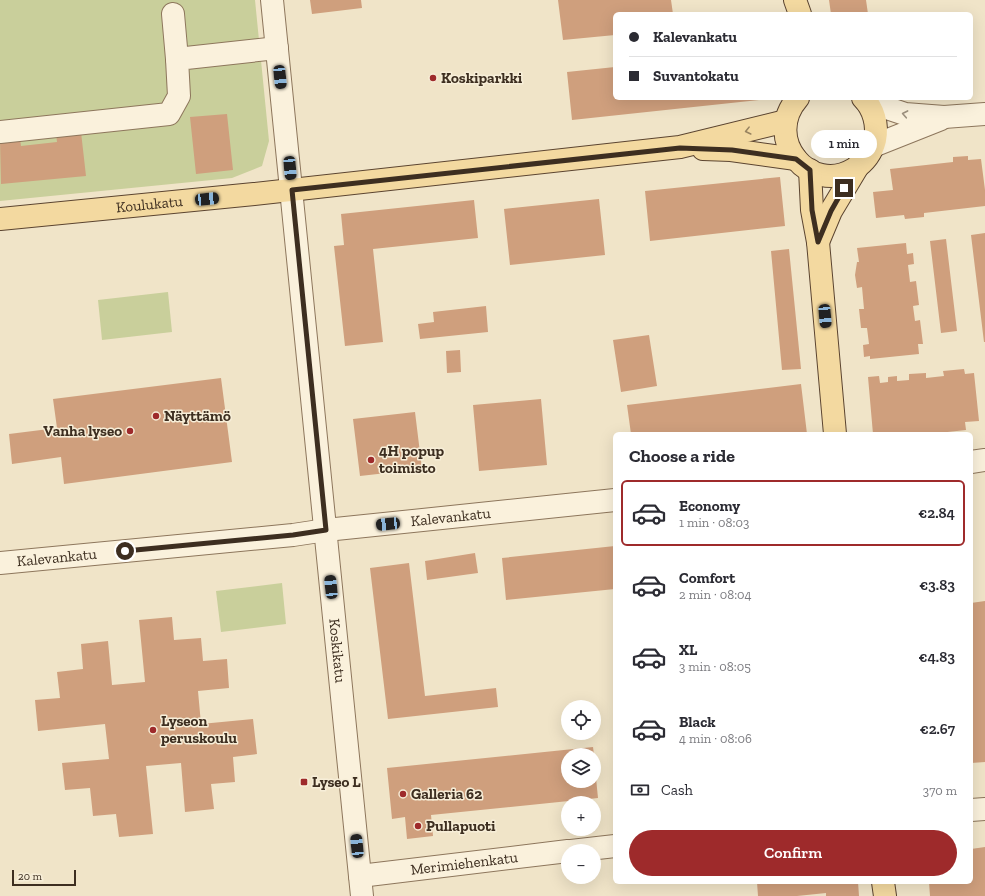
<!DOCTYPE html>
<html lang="en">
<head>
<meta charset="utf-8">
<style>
	:root { --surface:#fff; --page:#f2f2f3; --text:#2b2b33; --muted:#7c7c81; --line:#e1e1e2; --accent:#9e2a2b }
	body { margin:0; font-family:"Zilla Slab",serif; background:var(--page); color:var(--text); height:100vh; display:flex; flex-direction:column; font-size:15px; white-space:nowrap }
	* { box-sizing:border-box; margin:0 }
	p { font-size:13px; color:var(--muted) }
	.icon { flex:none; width:22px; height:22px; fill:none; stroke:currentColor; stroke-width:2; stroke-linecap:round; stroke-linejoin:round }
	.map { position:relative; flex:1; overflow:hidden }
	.sheet { position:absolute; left:613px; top:432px; width:360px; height:452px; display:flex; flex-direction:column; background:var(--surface); border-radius:6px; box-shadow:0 4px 16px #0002 }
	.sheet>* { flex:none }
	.hud { position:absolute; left:613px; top:12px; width:360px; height:88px; border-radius:6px; box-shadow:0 4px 16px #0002; display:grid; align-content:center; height:88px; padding:0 16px; background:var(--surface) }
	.fabs { position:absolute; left:561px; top:700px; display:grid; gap:8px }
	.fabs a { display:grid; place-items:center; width:40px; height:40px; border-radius:50%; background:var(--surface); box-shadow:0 4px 16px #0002; font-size:20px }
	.scale { position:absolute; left:12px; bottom:10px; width:64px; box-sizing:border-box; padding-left:4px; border:2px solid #3d2e20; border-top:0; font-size:11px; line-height:14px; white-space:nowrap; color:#3d2e20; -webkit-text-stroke:3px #f7eed8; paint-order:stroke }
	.end { position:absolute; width:18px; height:18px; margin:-9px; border:5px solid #3d2e20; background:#fff; box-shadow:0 0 0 2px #fff }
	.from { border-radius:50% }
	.bubble { position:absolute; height:28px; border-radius:14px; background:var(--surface); box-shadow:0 4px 16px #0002; font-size:13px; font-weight:600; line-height:28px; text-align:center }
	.car { position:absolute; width:12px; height:24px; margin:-12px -6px; border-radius:5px; box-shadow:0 0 3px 1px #0007; background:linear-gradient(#222 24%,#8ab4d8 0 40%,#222 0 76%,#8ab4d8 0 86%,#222 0) }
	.hud b { display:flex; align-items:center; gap:14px; height:38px; font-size:15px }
	.hud b+b { border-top:1px solid var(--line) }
	.hud i { width:10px; height:10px; background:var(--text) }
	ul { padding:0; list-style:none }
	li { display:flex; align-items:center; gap:12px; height:66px; margin:0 8px 6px; padding:0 8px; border:2px solid transparent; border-radius:6px }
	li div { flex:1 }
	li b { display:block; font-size:15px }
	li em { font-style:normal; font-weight:600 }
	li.on { border-color:var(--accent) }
	li>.icon { width:36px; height:36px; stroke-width:1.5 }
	h2 { padding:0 16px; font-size:18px; line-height:48px }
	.pay { display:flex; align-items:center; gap:10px; height:44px; padding:0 16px; font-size:15px }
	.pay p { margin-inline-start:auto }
	.button { display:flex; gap:8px; margin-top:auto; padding:8px 16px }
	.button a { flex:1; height:46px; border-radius:24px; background:var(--accent); color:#fff; font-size:16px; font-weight:600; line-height:46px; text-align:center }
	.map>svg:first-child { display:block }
	.green { fill:#c9cf9b }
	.building { fill:#cf9f7d }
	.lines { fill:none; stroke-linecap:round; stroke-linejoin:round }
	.minor-casing { stroke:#8d765c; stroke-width:24 }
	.major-casing { stroke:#5b4430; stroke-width:24 }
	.minor { stroke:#faf1dc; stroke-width:22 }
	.major { stroke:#f3d9a0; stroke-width:22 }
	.oneway { stroke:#9c907e }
	.oneway2 { stroke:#988460 }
	.route { stroke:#3d2e20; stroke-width:5 }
	.poi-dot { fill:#9e2a2b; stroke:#f7eed8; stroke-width:1.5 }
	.labels { text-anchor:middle; stroke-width:3; stroke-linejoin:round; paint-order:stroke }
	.poi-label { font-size:15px; font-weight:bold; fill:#3d2e20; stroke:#f7eed8; text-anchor:start }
	.street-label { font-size:15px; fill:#3d2e20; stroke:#f7eed8 }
</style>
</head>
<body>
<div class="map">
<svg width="985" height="896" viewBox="0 0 985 896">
	<rect width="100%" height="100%" fill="#f0e4c8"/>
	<path class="green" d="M0,0H255L269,141L262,166L232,178L0,201Z
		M168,292L172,332L102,340L98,300Z
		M282,583L286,624L221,632L216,591Z"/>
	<path class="building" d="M310,0H361L362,8L312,14Z
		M558,0H671L673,14H615V35L563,40Z
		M829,0H866L868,14H831Z
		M615,67V98H758L759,100L572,120L567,72Z
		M227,114L233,170L196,174L190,117Z
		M81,132L86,176L1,184L0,140L20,138L21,146L57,142L56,134Z
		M968,156V160L981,159L985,190V206L924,213V217L905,219L904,215L876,218L873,192L893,190L890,169L953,162V157Z
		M780,177L785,226L650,241L645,191Z
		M599,199L605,255L510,265L504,209Z
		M474,200L478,238L373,249L383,342L345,346L334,246L344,245L341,214Z
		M985,233V342H984L971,235Z
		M946,239L957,331L941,333L930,241Z
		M906,243L907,254L913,253L914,264L908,265L910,282L916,281L919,305L913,306L915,321L920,320L923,344H918L919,354L870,359V356L864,357L863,345L869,344L867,328H861L859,309H864L862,287L857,288L855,275L857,262H859L857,248Z
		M789,249L801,369L782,370L771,251Z
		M486,306L488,332L420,339L418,324L434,322L433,312Z
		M649,335L657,386L621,392L613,340Z
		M460,350L461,372L447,373L446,351Z
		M964,369L965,374L974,373L979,421L965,422L966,430L929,434H882V433L873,434L868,377L879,376L880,383L888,382V377L897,376V381L909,380V374L926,373V378L944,376L943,371Z
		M221,378L232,462L64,484L61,457L12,464L9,434L57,428L53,399Z
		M801,384L807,434H631L627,405Z
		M541,399L547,465L479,471L473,405Z
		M415,412L422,469L360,476L353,419Z
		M615,546V589L506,600L502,558Z
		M475,553L478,573L427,580L425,561Z
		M409,563L425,696L496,688L498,707L388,719L370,568Z
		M985,601V762L971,763V603Z
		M172,617L174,640L201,638L203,661L227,659L229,688L198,691L201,724L253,719L257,754L233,757L235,782L211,784L214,809L185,812L181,763L146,766L153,834L119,837L116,814L93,816L90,788L65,790L62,763L109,759L105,724L38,731L35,700L60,698L57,672L83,669L81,644L108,641L112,685L145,682L139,620Z
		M593,747L594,755H568V781H594V768H595L598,798L431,815L433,836L407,839L405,817L392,819L387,768Z
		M985,847V896H930L929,882H971V849Z
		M757,882H858L859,896H826V893L797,896H758Z"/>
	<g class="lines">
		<g class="minor-casing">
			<g id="minor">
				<path id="s1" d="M272,0L362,896"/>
				<path d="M173,14L177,59"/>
				<path d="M866,101L905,114L944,117L985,114"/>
				<path d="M0,132L169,114L179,96L177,59L277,48"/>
				<path d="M873,146L941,119"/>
				<path d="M971,462L985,460"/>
				<path id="s2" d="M0,563L293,535L326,530L615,500"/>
				<path d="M971,810L985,809"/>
				<path d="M571,851L615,846"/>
				<path id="s3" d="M360,876L568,851"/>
			</g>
		</g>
		<g class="major-casing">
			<g id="major">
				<path d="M795,0L800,14"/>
				<path d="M798,98C762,139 810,196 854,169C865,162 872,152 875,140C878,125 874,109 863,98"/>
				<path d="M703,149L731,150L796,159"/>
				<path d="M810,170L812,210L818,242L835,434"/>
				<path id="s4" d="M0,219L254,194L680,147L786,121"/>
				<path d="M818,242L831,211L858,166"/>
				<path d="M883,882L885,896"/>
			</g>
		</g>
		<use href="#minor" class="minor"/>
		<use href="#major" class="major"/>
	</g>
	<defs><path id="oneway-chevron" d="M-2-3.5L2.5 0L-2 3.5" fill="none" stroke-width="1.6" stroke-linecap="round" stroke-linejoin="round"/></defs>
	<use class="oneway" href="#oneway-chevron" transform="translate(905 114) rotate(-169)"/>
	<use class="oneway2" href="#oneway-chevron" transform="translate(748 131) rotate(166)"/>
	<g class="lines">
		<path class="route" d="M125,551L293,535L326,530L292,190L680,148L732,150L796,159L810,170L812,210L818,242L831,211L844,188"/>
	</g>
	<g class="poi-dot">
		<circle cx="433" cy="78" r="4"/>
		<circle cx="156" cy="416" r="4"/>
		<circle cx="130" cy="431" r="4"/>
		<circle cx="371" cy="460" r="4"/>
		<circle cx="153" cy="730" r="4"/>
		<rect x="300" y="778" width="8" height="8" rx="2"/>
		<circle cx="403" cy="794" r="4"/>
		<circle cx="418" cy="826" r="4"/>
	</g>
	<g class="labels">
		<g class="poi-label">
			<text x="441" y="83">Koskiparkki</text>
			<text x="164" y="421">Näyttämö</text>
			<text x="122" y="436" text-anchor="end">Vanha lyseo</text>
			<text x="379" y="456">4H popup<tspan x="379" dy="17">toimisto</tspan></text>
			<text x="161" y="726">Lyseon<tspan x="161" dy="17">peruskoulu</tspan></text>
			<text x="312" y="787">Lyseo L</text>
			<text x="411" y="799">Galleria 62</text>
			<text x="426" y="831">Pullapuoti</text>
		</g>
		<g class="street-label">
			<text dy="5" stroke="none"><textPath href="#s4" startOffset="150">Koulukatu</textPath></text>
			<text dy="5" stroke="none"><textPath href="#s2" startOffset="453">Kalevankatu</textPath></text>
			<text dy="5" stroke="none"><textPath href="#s2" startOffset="57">Kalevankatu</textPath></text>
			<text dy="5" stroke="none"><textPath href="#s1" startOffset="654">Koskikatu</textPath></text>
			<text dy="5" stroke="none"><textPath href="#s3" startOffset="105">Merimiehenkatu</textPath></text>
		</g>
	</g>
</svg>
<div class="fabs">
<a><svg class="icon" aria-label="locate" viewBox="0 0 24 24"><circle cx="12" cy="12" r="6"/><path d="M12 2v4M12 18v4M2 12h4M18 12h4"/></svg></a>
<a><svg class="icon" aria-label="layers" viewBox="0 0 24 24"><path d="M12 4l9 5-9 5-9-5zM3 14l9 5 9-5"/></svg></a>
<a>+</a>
<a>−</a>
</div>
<div class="scale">20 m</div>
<i class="end from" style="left:125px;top:551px"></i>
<i class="end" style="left:844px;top:188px"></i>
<div class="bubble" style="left:811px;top:130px;width:66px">1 min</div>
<i class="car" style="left:280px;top:77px;rotate:174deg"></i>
<i class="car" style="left:290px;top:168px;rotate:175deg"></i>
<i class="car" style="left:207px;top:199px;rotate:84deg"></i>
<i class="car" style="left:825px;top:316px;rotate:175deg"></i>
<i class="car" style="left:388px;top:524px;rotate:264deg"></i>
<i class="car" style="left:331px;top:587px;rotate:354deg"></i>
<i class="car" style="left:357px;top:846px;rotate:354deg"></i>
<div class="hud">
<b><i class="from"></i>Kalevankatu</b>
<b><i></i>Suvantokatu</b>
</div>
<section class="sheet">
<h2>Choose a ride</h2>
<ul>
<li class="on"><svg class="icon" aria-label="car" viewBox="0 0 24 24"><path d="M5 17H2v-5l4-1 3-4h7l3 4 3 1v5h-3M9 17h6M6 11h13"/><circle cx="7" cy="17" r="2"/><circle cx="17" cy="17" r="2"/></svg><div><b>Economy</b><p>1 min · 08:03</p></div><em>€2.84</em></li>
<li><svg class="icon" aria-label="car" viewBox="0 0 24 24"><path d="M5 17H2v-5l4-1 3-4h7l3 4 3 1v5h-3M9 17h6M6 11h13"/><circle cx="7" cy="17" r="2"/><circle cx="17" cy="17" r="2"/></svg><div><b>Comfort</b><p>2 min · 08:04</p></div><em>€3.83</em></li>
<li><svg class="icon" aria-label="car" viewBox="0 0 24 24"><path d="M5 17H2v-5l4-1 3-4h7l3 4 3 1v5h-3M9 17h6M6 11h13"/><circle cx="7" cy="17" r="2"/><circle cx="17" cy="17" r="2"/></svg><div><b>XL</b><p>3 min · 08:05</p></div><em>€4.83</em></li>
<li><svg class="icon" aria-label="car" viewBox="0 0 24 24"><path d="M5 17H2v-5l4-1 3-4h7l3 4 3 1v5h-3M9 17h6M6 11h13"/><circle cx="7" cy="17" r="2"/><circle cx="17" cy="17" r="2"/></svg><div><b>Black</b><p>4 min · 08:06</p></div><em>€2.67</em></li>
</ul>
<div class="pay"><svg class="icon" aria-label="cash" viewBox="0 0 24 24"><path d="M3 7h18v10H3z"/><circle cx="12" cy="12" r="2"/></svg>Cash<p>370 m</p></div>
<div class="button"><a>Confirm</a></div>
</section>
</div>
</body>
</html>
